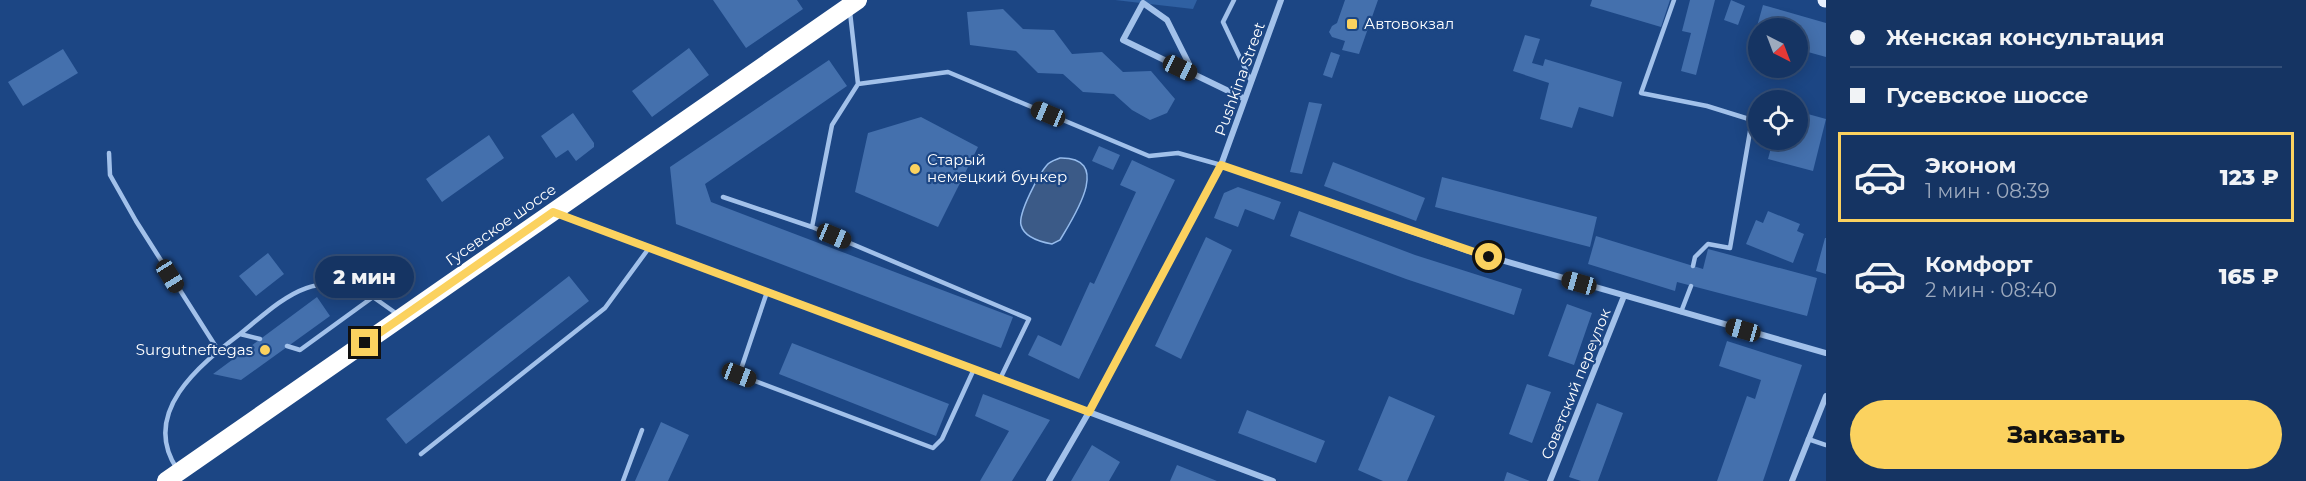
<!DOCTYPE html>
<html lang="ru">
<head>
<meta charset="utf-8">
<style>
	:root { --surface:#153463; --page:#1e3c69; --text:#f1f3f6; --muted:#9daabe; --line:#344f78; --accent:#fbd25f }
	body { margin:0; font-family:Montserrat,sans-serif; background:var(--page); color:var(--text); height:100vh; display:flex; flex-direction:column; font-size:22px; white-space:nowrap }
	* { box-sizing:border-box; margin:0 }
	p { font-size:20px; color:var(--muted) }
	.icon { flex:none; width:33px; height:33px; fill:none; stroke:currentColor; stroke-width:2; stroke-linecap:round; stroke-linejoin:round }
	.map { position:relative; flex:1; overflow:hidden }
	.panel { display:flex; flex-direction:column; background:var(--surface); width:480px }
	.panel>* { flex:none }
	.guide { display:grid; align-content:center; height:132px; padding:0 24px; background:var(--surface) }
	.needle { width:39px; rotate:138deg }
	.fabs { position:absolute; left:1748px; top:18px; display:grid; gap:12px }
	.fabs a { display:grid; place-items:center; width:60px; height:60px; border-radius:50%; background:var(--surface); box-shadow:0 3px 15px #0003,0 0 0 2px var(--line); font-size:30px }
	.end { position:absolute; width:27px; height:27px; margin:-14px; border:8px solid #fbd25f; background:#111; box-shadow:0 0 0 3px #111 }
	.from { border-radius:50% }
	.bubble { position:absolute; height:42px; border-radius:21px; background:var(--surface); box-shadow:0 3px 15px #0003,0 0 0 2px var(--line); font-size:20px; font-weight:800; line-height:42px; text-align:center }
	.car { position:absolute; width:18px; height:36px; margin:-18px -9px; border-radius:8px; box-shadow:0 0 4px 2px #0007; background:linear-gradient(#222 24%,#8ab4d8 0 40%,#222 0 76%,#8ab4d8 0 86%,#222 0) }
	.guide b { display:flex; align-items:center; gap:21px; height:57px; font-size:22px }
	.guide b+b { border-top:2px solid var(--line) }
	.guide i { width:15px; height:15px; background:var(--text) }
	ul { padding:0; list-style:none }
	li { display:flex; align-items:center; gap:18px; height:90px; margin:0 12px 9px; padding:0 12px; border:3px solid transparent; border-radius:0px }
	li div { flex:1 }
	li b { display:block; font-size:22px }
	li em { font-style:normal; font-weight:800 }
	li.current { border-color:var(--accent) }
	li>.icon { width:54px; height:54px; stroke-width:1.5 }
	.primary-button { display:flex; gap:12px; margin-top:auto; padding:12px 24px }
	.primary-button a { flex:1; height:69px; border-radius:36px; background:var(--accent); color:#111; font-size:24px; font-weight:800; line-height:69px; text-align:center }
	main { display:flex; flex:1; min-height:0 }
	.map>svg:first-child { display:block }
	.green { fill:#2f60a2 }
	.water { fill:#3b5a87; stroke:#95bbec; stroke-width:1.5 }
	.building { fill:#4470ad }
	.lines { fill:none; stroke-linecap:round; stroke-linejoin:round }
	.lane { stroke:#a2c1ea; stroke-width:4.5 }
	.street { stroke:#a2c1ea; stroke-width:6 }
	.primary { stroke:#e6effe; stroke-width:15 }
	.highway { stroke:#fff; stroke-width:18 }
	.route { stroke:#fbd25f; stroke-width:8 }
	.poi-dot { fill:#fbd25f; stroke:#1c4684; stroke-width:2 }
	.labels { text-anchor:middle; stroke-width:4.5; stroke-linejoin:round; paint-order:stroke }
	.poi-label { font-size:15px; fill:#fff; stroke:#1c4684; text-anchor:start }
	.street-label { font-size:15px; fill:#fff; stroke:#1c4684 }
</style>
</head>
<body>
<main>
<div class="map">
<svg width="1826" height="481" viewBox="0 0 1826 481">
	<rect width="100%" height="100%" fill="#1c4684"/>
	<path class="green" d="M1115,0H1197L1193,9Z"/>
	<path class="water" d="M1060,158C1114,157 1073,218 1060,240L1052,244C1041,242 1024,237 1021,225C1018,213 1039,174 1047,165C1050,161 1055,160 1060,158Z"/>
	<path class="building" d="M713,0H797L803,9L746,48Z
		M1345,0H1378L1359,54L1342,50L1345,41L1332,37L1329,32L1332,26L1337,23Z
		M1592,0H1670L1661,27L1590,6Z
		M1690,0H1715L1696,75L1681,71L1691,33L1682,31Z
		M1731,0L1745,6L1738,25L1724,20Z
		M1763,5L1826,23V57L1797,49V28H1758V38L1754,37Z
		M1003,9L1023,29L1054,30L1072,54L1102,52L1123,72L1151,71L1175,99L1167,113L1150,120L1132,110L1114,94L1083,92L1063,74L1038,73L1016,51L970,45L967,12Z
		M1525,35L1540,39L1532,63L1543,66L1545,59L1622,82L1613,117L1579,107L1572,128L1540,119L1549,83L1513,71Z
		M689,48L709,75L652,117L632,91Z
		M63,49L78,73L23,106L8,82Z
		M1331,52L1340,55L1332,78L1323,75Z
		M829,60L847,86L705,184L711,202L1013,317L1001,348L676,224L670,167Z
		M1309,102L1322,104L1302,174L1290,172Z
		M1797,111L1826,119L1813,171L1768,159L1773,140H1797Z
		M573,113L594,143V147L576,161L568,150L556,158L541,136Z
		M921,117L978,147L938,227L855,192L868,133Z
		M489,135L504,158L442,202L426,179Z
		M1099,146L1120,155L1113,170L1092,161Z
		M1132,160L1175,180L1079,379L1028,355L1038,335L1061,346L1090,282L1094,284L1136,192L1120,185Z
		M1333,162L1425,198L1416,221L1324,186Z
		M1442,177L1597,217L1590,247L1435,207Z
		M1238,187L1281,202L1274,220L1245,209L1238,227L1214,218L1224,193Z
		M1299,211L1415,255L1522,289L1514,315L1406,279L1290,236Z
		M1768,211L1800,224L1797,231L1804,234L1793,263L1746,244L1756,220L1763,223Z
		M1596,236L1703,269L1708,249L1817,278L1807,316L1677,282L1675,291L1588,264Z
		M1206,237L1232,250L1181,359L1155,346Z
		M1825,238H1826V274L1816,271Z
		M268,253L284,274L256,296L239,276Z
		M569,276L589,301L406,444L386,419Z
		M317,297L330,316L241,380L213,374Z
		M1567,304L1592,313L1574,365L1548,356Z
		M1727,341L1802,365L1763,481H1717L1747,396L1755,399L1761,380L1719,366Z
		M792,343L949,404L936,436L779,374Z
		M1527,384L1551,392L1532,443L1509,434Z
		M983,394L1050,420L1012,481H980L1009,431L975,416Z
		M1389,396L1435,416L1407,481H1383L1358,470Z
		M1597,403L1623,413L1598,481H1581L1569,477Z
		M1247,410L1325,441L1316,463L1238,433Z
		M661,422L689,435L668,481H635Z
		M1092,445L1120,462L1109,481H1071Z
		M1177,465L1217,481H1170Z
		M1507,472L1530,481H1504Z"/>
	<g class="lines">
		<path class="lane" d="M1234,0L1223,22L1251,81
			M1674,0L1641,93L1707,106L1752,120L1730,248L1708,244L1695,257L1693,266
			M850,12L858,84L948,72L1149,156L1178,153L1221,165
			M109,153L110,175L136,221L218,350
			M723,197L812,227L1029,319L1000,379
			M812,227L832,125L858,84
			M767,292L739,375L933,448L942,439L974,369
			M1681,312L1691,286
			M240,334C284,298 315,265 373,297
			M287,346L300,350L373,297L397,314
			M1808,439L1826,445
			M421,454L605,308L649,248
			M177,469C140,413 199,365 240,334L260,339
			M623,481L642,430"/>
		<path class="street" d="M1194,74L1167,20L1143,3L1123,40L1245,99
			M1221,165L1466,250L1826,353
			M557,213L1273,481
			M1049,481L1089,412L1221,165L1281,0
			M1550,481L1624,296
			M1792,481L1826,396"/>
		<path class="primary" d="M1825,0H1826"/>
		<path class="highway" d="M166,481L858,0"/>
	</g>
	<g class="lines">
		<path class="route" d="M365,343L553,212L1089,412L1221,165L1489,257"/>
	</g>
	<g class="poi-dot">
		<rect x="1346" y="18" width="12" height="12" rx="3"/>
		<circle cx="915" cy="169" r="6"/>
		<circle cx="265" cy="350" r="6"/>
	</g>
	<g class="labels">
		<g class="poi-label">
			<text x="1364" y="29">Автовокзал</text>
			<text x="927" y="165">Старый<tspan x="927" dy="17">немецкий бункер</tspan></text>
			<text x="253" y="355" text-anchor="end">Surgutneftegas</text>
		</g>
		<g class="street-label">
			<text transform="translate(1240 79) rotate(-70)" y="5">Pushkina Street</text>
			<text transform="translate(501 225) rotate(-35)" y="5">Гусевское шоссе</text>
			<text transform="translate(1576 384) rotate(-68)" y="5">Советский переулок</text>
		</g>
	</g>
</svg>
<div class="fabs">
<a><svg class="needle" viewBox="-14 -14 28 28"><path d="M0-13l5 13h-10z" fill="#e53935"/><path d="M0 13l5-13h-10z" fill="#9daabe"/></svg></a>
<a><svg class="icon" aria-label="locate" viewBox="0 0 24 24"><circle cx="12" cy="12" r="6"/><path d="M12 2v4M12 18v4M2 12h4M18 12h4"/></svg></a>
</div>
<i class="end from" style="left:1489px;top:257px"></i>
<i class="end" style="left:365px;top:343px"></i>
<div class="bubble" style="left:315px;top:256px;width:99px">2 мин</div>
<i class="car" style="left:1180px;top:68px;rotate:115deg"></i>
<i class="car" style="left:1048px;top:114px;rotate:293deg"></i>
<i class="car" style="left:834px;top:236px;rotate:113deg"></i>
<i class="car" style="left:170px;top:276px;rotate:148deg"></i>
<i class="car" style="left:1579px;top:283px;rotate:286deg"></i>
<i class="car" style="left:1743px;top:330px;rotate:286deg"></i>
<i class="car" style="left:739px;top:375px;rotate:111deg"></i>
</div>
<section class="panel">
<div class="guide">
<b><i class="from"></i>Женская консультация</b>
<b><i></i>Гусевское шоссе</b>
</div>
<ul>
<li class="current"><svg class="icon" aria-label="car" viewBox="0 0 24 24"><path d="M5 17H2v-5l4-1 3-4h7l3 4 3 1v5h-3M9 17h6M6 11h13"/><circle cx="7" cy="17" r="2"/><circle cx="17" cy="17" r="2"/></svg><div><b>Эконом</b><p>1 мин · 08:39</p></div><em>123 ₽</em></li>
<li><svg class="icon" aria-label="car" viewBox="0 0 24 24"><path d="M5 17H2v-5l4-1 3-4h7l3 4 3 1v5h-3M9 17h6M6 11h13"/><circle cx="7" cy="17" r="2"/><circle cx="17" cy="17" r="2"/></svg><div><b>Комфорт</b><p>2 мин · 08:40</p></div><em>165 ₽</em></li>
</ul>
<div class="primary-button"><a>Заказать</a></div>
</section>
</main>
</body>
</html>
